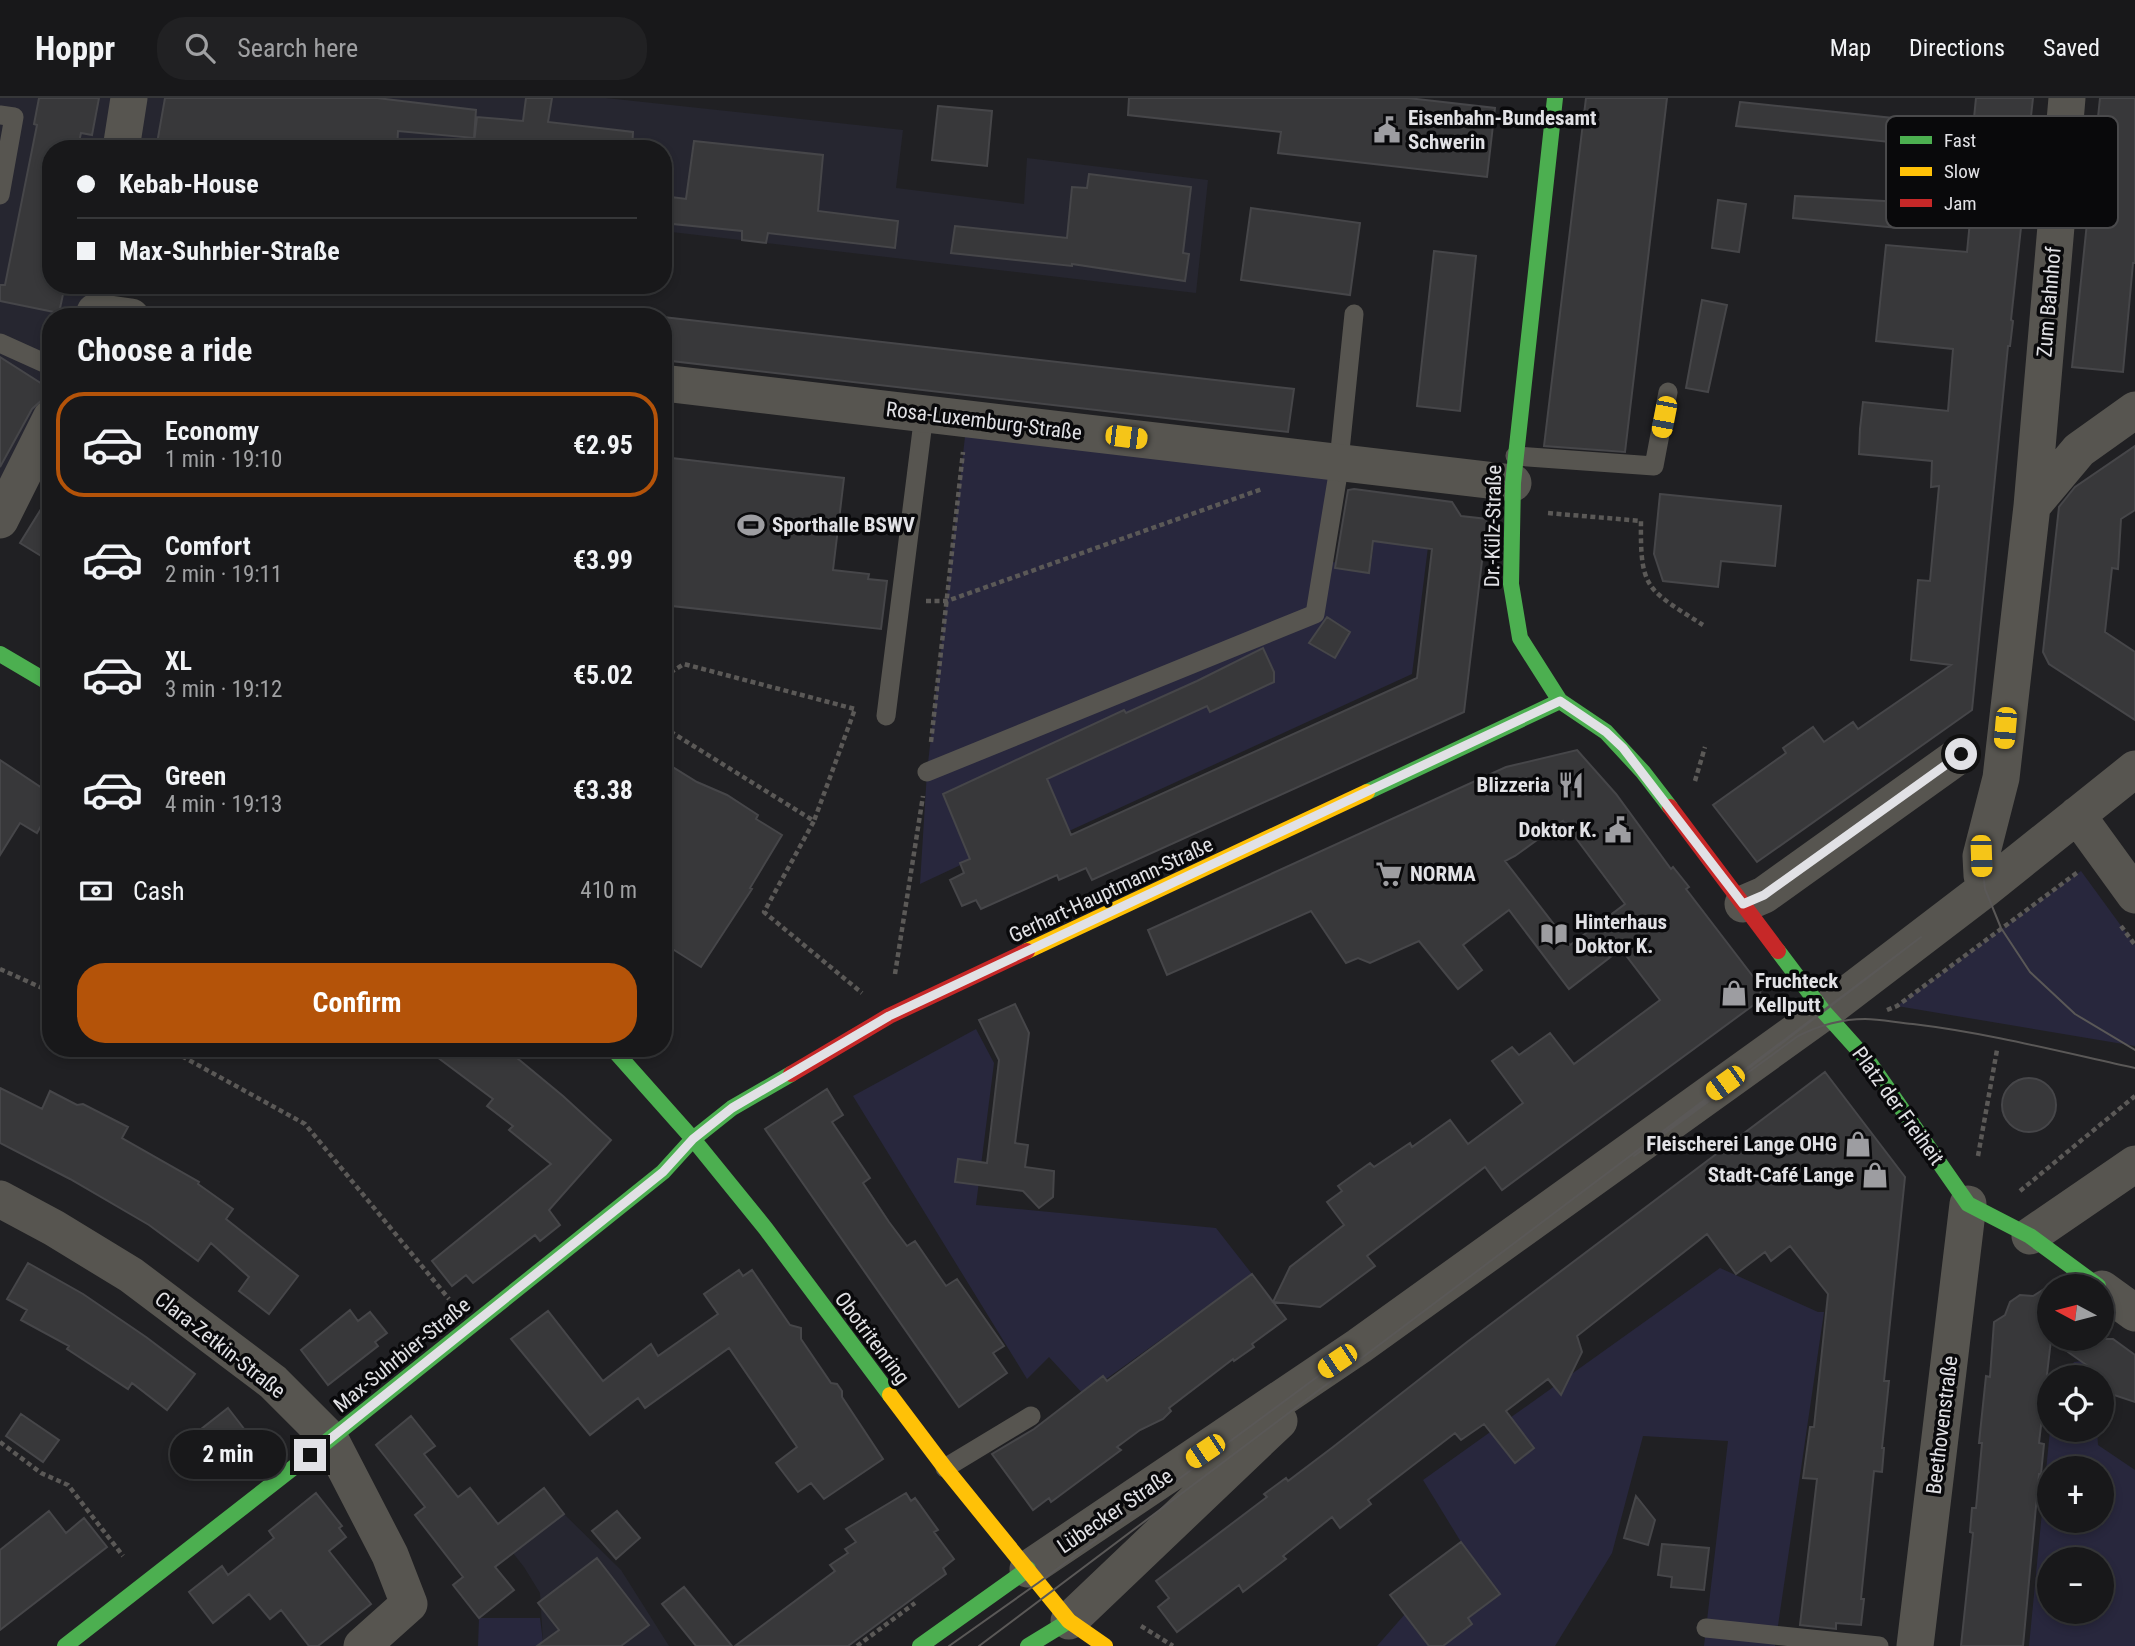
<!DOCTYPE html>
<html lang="en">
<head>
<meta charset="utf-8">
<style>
	:root { --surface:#18181a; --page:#212123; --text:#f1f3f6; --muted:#9fa0a2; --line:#363739; --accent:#b45309 }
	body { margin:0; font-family:"Roboto Condensed",sans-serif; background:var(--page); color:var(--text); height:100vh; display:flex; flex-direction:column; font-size:26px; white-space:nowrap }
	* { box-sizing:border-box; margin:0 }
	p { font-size:23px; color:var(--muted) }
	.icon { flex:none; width:38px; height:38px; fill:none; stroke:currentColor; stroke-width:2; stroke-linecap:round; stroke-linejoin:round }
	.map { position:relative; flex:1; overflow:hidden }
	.side { position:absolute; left:42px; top:210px; width:630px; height:749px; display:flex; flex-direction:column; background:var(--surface); border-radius:28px; box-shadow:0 4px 10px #0003,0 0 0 2px var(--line) }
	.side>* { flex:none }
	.banner { position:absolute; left:42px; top:42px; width:630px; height:154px; border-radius:28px; box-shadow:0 4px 10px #0003,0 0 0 2px var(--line); display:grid; align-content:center; height:154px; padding:0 35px; background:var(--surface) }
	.needle { width:46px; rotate:277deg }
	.fabs { position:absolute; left:2037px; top:1176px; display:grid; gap:14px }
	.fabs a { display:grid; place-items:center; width:77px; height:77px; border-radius:50%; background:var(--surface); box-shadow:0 4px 10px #0003,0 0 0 2px var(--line); font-size:35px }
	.end { position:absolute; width:32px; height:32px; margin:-16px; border:9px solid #e1e1e5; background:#111; box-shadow:0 0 0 4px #111 }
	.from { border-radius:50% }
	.bubble { position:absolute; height:49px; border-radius:24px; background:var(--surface); box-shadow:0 4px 10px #0003,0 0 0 2px var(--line); font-size:23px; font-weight:700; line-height:49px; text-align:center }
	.car { position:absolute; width:21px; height:42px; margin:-21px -10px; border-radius:9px; box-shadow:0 0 5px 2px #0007; background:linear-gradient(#f5c518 24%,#345 0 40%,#f5c518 0 76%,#345 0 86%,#f5c518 0) }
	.banner b { display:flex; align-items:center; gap:24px; height:66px; font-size:26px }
	.banner b+b { border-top:2px solid var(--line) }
	.banner i { width:18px; height:18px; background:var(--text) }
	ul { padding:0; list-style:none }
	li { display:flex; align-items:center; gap:21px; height:105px; margin:0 14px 10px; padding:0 21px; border:4px solid transparent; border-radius:28px }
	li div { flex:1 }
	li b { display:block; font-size:26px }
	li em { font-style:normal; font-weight:700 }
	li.on { border-color:var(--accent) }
	li>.icon { width:63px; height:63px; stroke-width:1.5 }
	h2 { padding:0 35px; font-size:32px; line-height:84px }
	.pay { display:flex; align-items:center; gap:18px; height:77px; padding:0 35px; font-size:26px }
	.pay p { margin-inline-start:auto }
	.cta { display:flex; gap:14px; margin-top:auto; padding:14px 35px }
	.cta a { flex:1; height:80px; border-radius:28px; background:var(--accent); color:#fff; font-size:28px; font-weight:700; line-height:80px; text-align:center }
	header { display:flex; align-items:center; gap:42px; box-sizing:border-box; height:98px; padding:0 35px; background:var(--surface); border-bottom:2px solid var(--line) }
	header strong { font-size:33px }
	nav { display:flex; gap:38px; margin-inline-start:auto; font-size:24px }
	.search { width:490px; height:63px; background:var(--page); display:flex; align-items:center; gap:18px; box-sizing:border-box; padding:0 24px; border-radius:28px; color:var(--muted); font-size:26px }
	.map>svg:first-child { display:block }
	.built { fill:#262630 }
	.green { fill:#28273d; fill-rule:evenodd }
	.building { fill:#38383a; stroke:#464649; stroke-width:2; fill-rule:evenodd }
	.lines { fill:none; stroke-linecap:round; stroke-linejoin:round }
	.path { stroke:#5b5957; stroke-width:4.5; stroke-dasharray:5 3.5; stroke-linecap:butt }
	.lane { stroke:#575550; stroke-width:19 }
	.street { stroke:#575550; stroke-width:37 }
	.fast { stroke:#4caf50; stroke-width:16 }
	.slow { stroke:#ffc107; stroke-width:16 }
	.jam { stroke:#c62828; stroke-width:16 }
	.tram { stroke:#5a5857; stroke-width:2 }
	.route { stroke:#e1e1e5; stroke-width:9 }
	.labels { text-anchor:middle; stroke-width:7; stroke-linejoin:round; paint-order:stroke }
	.poi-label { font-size:21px; font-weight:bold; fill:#e1e1e5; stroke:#09090b; text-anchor:start }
	.street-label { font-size:21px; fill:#e1e1e5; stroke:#09090b }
	.key { fill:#09090b; stroke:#4a4a4c; stroke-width:2 }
	.key-label { font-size:19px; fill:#e1e1e5 }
</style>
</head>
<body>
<header>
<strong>Hoppr</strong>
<div class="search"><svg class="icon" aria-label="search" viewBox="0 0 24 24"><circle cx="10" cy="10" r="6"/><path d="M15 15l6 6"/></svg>Search here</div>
<nav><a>Map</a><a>Directions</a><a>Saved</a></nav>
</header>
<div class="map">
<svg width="2135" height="1548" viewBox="0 0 2135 1548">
	<rect width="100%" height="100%" fill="#202023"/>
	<path class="built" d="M0,0H606L903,32L896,90L1024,106L1027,60L1208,82L1196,195L663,133V51H51V187H99L93,219H51V320L0,422Z
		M544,1390L564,1416L621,1472L669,1548H546L543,1544L540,1495L524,1469L493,1430Z"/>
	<path class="green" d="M967,321L1339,364L1329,464L1371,466L1374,442L1428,449L1412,576L1069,733L1063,719L920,786L927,674Z
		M2081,773L2135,847V948L1897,908Z
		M976,931L994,965L976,1107L1216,1130L1252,1176L1084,1297L1049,1259L1027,1281L853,998Z
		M1720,1170L1818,1214H1824L1775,1548H1704L1728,1343L1643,1338L1612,1455L1555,1548H1443L1472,1526L1468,1520L1500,1496L1461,1444L1423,1382Z
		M2113,1259L2102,1280L2065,1279L2074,1264Z
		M2050,1332H2097L2098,1347L2135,1372V1548H2029ZM2049,1370H2102V1423H2049ZM2049,1461H2102V1514H2049Z
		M1405,1516L1429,1548H1377Z
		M479,1520H540L543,1544L546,1548H478Z"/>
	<path class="building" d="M39,0H99L92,37L81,35L79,44L70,42L68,51H51V187H65L59,215L0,203V187H5L37,27L34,26Z
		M165,0H377L476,12L474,40L398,33L397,51H156Z
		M526,0H552L548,24L633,34L632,51H532L474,45L477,19L523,23Z
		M1129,0H1408L1495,10L1487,79L1278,55L1281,34L1128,17Z
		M1586,0H1667L1625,354L1544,348Z
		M1976,0H2033L2025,73L2027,74L2011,222L2013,223L2010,248H2008L1972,612L1757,764L1713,707L1786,655L1783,650L1813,629L1824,644L1853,624L1858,631L1951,567L1911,562L1918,482L1930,483L1939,388L1931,389L1932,363L1859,356L1860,331L1863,304L1948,313L1953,251L1876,243L1886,147L1967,154L1977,51L1971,50Z
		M2100,0H2135V165H2133L2123,274L2072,269Z
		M1740,4L1912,22L1909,46L1736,28Z
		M938,8L992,13L987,68L932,62Z
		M694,43L823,57L818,113L898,123L895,150L768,135L766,145L742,142V133L663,125V98L686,101Z
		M1089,76L1191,89L1183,155L1189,156L1185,183L1072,166V168L951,155L955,128L1067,140L1072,89L1087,90Z
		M1795,98L1901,104L1898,130L1793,120Z
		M1718,102L1746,106L1739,154L1712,150Z
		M1251,110L1360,125L1350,197L1241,182Z
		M1434,153L1476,158L1460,313L1417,308Z
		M1702,202L1727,207L1708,294L1686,290Z
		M663,219L1294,291L1288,334L663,262Z
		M0,259L50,291L43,301L32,311L0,369Z
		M2135,348V412L2121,421L2118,471L2112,470L2105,534L2135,554V622L2049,566L2043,554L2059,409L2075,389Z
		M663,359L844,380L833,472L869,476L868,481L887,483L881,531L663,507Z
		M1354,391L1452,404L1461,418L1487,421L1464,614L1092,782L1086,770L1059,782L1057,777L981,811L976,802L962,808L950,782L964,775L960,765L970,761L943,696L1124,612L1126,615L1197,583L1263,550L1274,574V584L1210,614L1207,608L1047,681L1071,737L1417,580L1432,451L1373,443L1369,475L1335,470L1348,392Z
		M51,395V464L20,445Z
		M1660,396L1781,408L1775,468L1721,463L1718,489L1663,483L1654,456Z
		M1327,519L1350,534L1335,560L1309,545Z
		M1577,652L1616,696L1671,771L1673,769L1689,789L1686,791L1761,889L1759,903L1502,1092L1485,1069L1367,1158L1375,1168L1320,1209L1273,1204L1290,1169L1344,1127L1327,1104L1342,1093L1338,1088L1370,1065L1374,1069L1410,1045L1412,1049L1450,1022L1468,1046L1523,1005L1492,963L1512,949L1519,957L1550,935L1574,966L1660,902L1621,851L1569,891L1509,812L1463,847L1482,872L1458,891L1419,843L1370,865L1358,860L1346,865L1311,813L1167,877L1148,832L1506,669ZM1563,723L1625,806L1570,847L1505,763L1515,758Z
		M0,662L51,696V731L42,726L37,735L20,725L0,757Z
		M663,663L697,684L727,697L758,717L756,721L782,737L750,790L752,791L701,869L663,845Z
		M1015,906L1029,935L1015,1045L1028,1047L1025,1069L1054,1073L1053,1099L1039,1110L1023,1093L955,1084L958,1061L987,1065L999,962L979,922Z
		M425,950H505L563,998L611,1042L549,1112L560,1127L540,1143L535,1137L473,1185L466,1177L452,1188L432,1163L551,1066L509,1032L513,1028L487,1008L493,1001Z
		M1825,974L1905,1079L1884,1283H1889L1882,1350H1884L1882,1374L1874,1373L1861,1501H1864L1861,1527L1836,1525V1531L1800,1527L1817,1381L1803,1380L1810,1329H1814L1828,1196L1790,1148L1771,1163L1765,1154L1736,1176L1707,1136L1577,1238L1582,1254L1561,1297L1548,1281L1506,1313L1534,1350L1515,1365L1484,1326L1461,1342L1455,1335L1368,1402L1371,1406L1340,1430L1332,1419L1283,1458L1286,1461L1243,1494L1239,1487L1177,1534L1158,1509L1169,1500L1156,1483L1267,1399L1264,1396L1286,1380L1288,1383L1333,1349L1467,1244Z
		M2002 1007a27 27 0 1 1 54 0a27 27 0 1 1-54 0Z
		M0,990L42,1011L50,993L77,1007L83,1006L128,1029L122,1040L199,1084L198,1086L233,1111L226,1121L298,1178L269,1216L239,1193L249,1179L211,1145L198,1163L149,1127L70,1081L0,1045Z
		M827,991L843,1017L832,1024L870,1080L863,1085L889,1124L907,1148L915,1143L946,1188L957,1181L1004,1248L993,1255L1007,1275L959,1309L765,1031Z
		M28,1165L83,1196L146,1239L195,1276L167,1312L132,1285L128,1291L67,1251L69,1248L21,1222L27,1212L7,1201Z
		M739,1172L743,1178L752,1172L790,1227L801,1230V1241L831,1285L837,1286L842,1293V1299L883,1361L824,1401L811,1385L798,1394L776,1365L797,1349L729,1250L645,1310L638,1300L590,1337L511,1241L548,1213L603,1283L651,1246L658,1258L718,1216L704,1196Z
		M1252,1176L1286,1221L1252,1246L1254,1249L1234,1263L1233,1261L1169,1310L1171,1313L1163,1321L1140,1332L1117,1349L1121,1352L1051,1404L1049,1400L1033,1412L992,1356L1034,1331L1103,1278L1107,1283Z
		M2049,1188V1241H2113L2135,1257V1304L2102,1293V1278L2051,1242L2039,1345L2044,1346L2041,1376H2039L2023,1548H1961L1973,1435L1970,1434L1972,1410H1976L1982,1345H1979L1986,1278L1990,1279L1994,1224L2005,1217L2010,1204L2020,1197L2033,1198Z
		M350,1212L358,1223L370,1214L387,1235L375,1244L378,1248L328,1287L301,1252Z
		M228,1310L255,1345L219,1373L191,1339Z
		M21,1316L59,1342L43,1364L6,1338Z
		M411,1318L435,1348L424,1356L458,1399L470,1390L498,1426L544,1390L564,1416L495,1469L514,1492L479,1520L453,1487L463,1479L415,1417L425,1409L376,1347Z
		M316,1395L342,1428L339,1430L346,1439L329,1453L371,1506L318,1548H309L281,1512L270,1521L249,1496L213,1525L189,1494L222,1468L228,1477L274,1440L269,1433Z
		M906,1395L911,1403L915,1400L938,1432L934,1434L954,1461L943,1470L946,1476L848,1548H735L835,1473L830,1467L848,1455L845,1451L856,1444L846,1431Z
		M1636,1398L1655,1422L1648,1447L1624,1440Z
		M49,1413L66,1435L84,1420L107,1449L0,1532V1452Z
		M617,1413L640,1440L616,1461L592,1433Z
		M1461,1444L1500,1496L1468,1520L1472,1526L1443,1548H1429L1390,1497Z
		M1662,1446L1709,1450L1704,1492L1671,1489L1672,1479L1658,1477Z
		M597,1460L649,1527L621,1548H537L559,1532L538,1505Z
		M684,1489L732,1548H696L662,1506Z"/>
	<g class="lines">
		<path class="path" d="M1548,415L1641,423C1640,492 1647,491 1703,527
			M926,503H947L1262,391
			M663,579L684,566L855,611L814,723
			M663,629L814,723L764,814L862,895
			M931,644L963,354
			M1695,683L1705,649
			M2121,828L2135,847
			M0,871L51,894
			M895,876L923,698
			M1887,912L1897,908L2078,774
			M167,950L305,1026L449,1201
			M1978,1058L1997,952
			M2020,1093L2135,998
			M0,1344L41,1375L68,1387L123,1458
			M1141,1528L1173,1548
			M857,1548L915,1505"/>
		<path class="lane" d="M0,17L14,19L0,97
			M0,245L51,268
			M1515,358L1654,368L1668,294
			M886,618L924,316
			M927,674L1315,516L1337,382L1354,216
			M945,1370L1031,1318
			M1706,1530L1879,1548"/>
		<path class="street" d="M121,51L129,0
			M95,214L131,219
			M663,285L1513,385
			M2032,408L2079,352L2135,312
			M0,422L51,320
			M2077,717L2135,797
			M1985,791L1982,777L1981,758L2001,680L2032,408L2067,0
			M1743,806L1764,797L1961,656
			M0,1101L54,1130L131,1177L273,1284L330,1341L390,1457L409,1506L362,1548
			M2030,1138L2135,1066
			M2102,1191L2135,1215
			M1028,1471L1359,1248L1824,914L1985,791L2135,671
			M1069,1523L1279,1323
			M1915,1548L1968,1106"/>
		<path class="fast" d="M1555,0L1513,385L1511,486L1520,540L1560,603L1606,634L1643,674L1670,709
			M0,556L51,586
			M1367,694L1560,603
			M1778,853L1824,914L1869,964L1968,1106L2030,1138L2098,1188
			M612,950L693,1041L766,1131L890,1297
			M65,1548L330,1341L663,1074L693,1041L732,1010L791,976
			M920,1548L1028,1471
			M1028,1548L1069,1523"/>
		<path class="slow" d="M1027,853L1367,694
			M890,1297L945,1370L1069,1523L1105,1548"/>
		<path class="jam" d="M1670,709L1778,853
			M791,976L889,918L1027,853"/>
		<path class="tram" d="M1981,758L1985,791L2001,830L2030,874L2075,916L2135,952
			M949,1548L1038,1485L1359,1248
			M979,1548L1921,839L1634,1058L1798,938C1818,928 1842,921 1865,921C1881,921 1898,925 1913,926C1988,935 2062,954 2135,970"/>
	</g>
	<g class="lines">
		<path class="route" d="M310,1357L663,1074L693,1041L732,1010L889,918L1560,603L1606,634L1623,650L1743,806L1764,797L1961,656"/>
	</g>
	<defs>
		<g id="civic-bare" transform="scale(2.1)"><path d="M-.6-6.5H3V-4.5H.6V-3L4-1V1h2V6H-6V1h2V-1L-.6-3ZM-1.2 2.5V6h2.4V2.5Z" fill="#9d9da1" stroke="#09090b" stroke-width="2.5" paint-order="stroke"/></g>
		<g id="stadium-bare" transform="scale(2.1)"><path d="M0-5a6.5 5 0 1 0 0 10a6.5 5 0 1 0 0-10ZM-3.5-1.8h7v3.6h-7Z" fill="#9d9da1" stroke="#09090b" stroke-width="2.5" paint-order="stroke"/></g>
		<g id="restaurant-bare" transform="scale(2.1)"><path d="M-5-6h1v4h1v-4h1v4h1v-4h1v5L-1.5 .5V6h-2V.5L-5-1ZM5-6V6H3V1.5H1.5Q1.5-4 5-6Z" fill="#9d9da1" stroke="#09090b" stroke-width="2.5" paint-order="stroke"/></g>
		<g id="supermarket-bare" transform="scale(2.1)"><path d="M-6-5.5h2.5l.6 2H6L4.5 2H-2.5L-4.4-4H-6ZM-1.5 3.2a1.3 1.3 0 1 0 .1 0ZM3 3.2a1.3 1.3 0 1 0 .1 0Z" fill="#9d9da1" stroke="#09090b" stroke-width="2.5" paint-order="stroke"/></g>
		<g id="library-bare" transform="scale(2.1)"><path d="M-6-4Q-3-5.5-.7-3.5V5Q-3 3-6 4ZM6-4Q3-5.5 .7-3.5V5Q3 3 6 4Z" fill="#9d9da1" stroke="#09090b" stroke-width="2.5" paint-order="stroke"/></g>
		<g id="shop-bare" transform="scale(2.1)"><path d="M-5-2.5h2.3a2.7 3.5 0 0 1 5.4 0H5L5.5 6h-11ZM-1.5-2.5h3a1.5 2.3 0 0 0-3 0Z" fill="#9d9da1" stroke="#09090b" stroke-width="2.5" paint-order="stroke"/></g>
	</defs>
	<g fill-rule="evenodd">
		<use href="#civic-bare" x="1387" y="32"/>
		<use href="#stadium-bare" x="751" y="427"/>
		<use href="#restaurant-bare" x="1571" y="687"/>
		<use href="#civic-bare" x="1618" y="732"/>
		<use href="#supermarket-bare" x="1389" y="776"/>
		<use href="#library-bare" x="1554" y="836"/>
		<use href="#shop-bare" x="1734" y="895"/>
		<use href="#shop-bare" x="1858" y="1046"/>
		<use href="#shop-bare" x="1875" y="1077"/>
	</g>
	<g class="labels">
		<g class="poi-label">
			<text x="1408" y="27">Eisenbahn-Bundesamt<tspan x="1408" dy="24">Schwerin</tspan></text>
			<text x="772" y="434">Sporthalle BSWV</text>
			<text x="1550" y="694" text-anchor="end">Blizzeria</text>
			<text x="1597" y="739" text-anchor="end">Doktor K.</text>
			<text x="1410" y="783">NORMA</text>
			<text x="1575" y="831">Hinterhaus<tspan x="1575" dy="24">Doktor K.</tspan></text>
			<text x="1755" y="890">Fruchteck<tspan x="1755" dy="24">Kellputt</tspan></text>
			<text x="1837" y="1053" text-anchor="end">Fleischerei Lange OHG</text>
			<text x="1854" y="1084" text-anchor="end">Stadt-Café Lange</text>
		</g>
		<g class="street-label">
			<text transform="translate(2049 204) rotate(-85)" y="7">Zum Bahnhof</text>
			<text transform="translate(984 323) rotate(7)" y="7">Rosa-Luxemburg-Straße</text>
			<text transform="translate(1493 428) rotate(-89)" y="7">Dr.-Külz-Straße</text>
			<text transform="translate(1111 792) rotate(-25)" y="7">Gerhart-Hauptmann-Straße</text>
			<text transform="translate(1898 1008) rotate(54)" y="7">Platz der Freiheit</text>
			<text transform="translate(872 1240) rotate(53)" y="7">Obotritenring</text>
			<text transform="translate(220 1247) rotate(38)" y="7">Clara-Zetkin-Straße</text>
			<text transform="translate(402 1257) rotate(-39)" y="7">Max-Suhrbier-Straße</text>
			<text transform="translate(1942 1327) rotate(-83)" y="7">Beethovenstraße</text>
			<text transform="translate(1115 1413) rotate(-34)" y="7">Lübecker Straße</text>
		</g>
	</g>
	<rect x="1886" y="18" width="232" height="112" rx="10" class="key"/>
	<rect x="1900" y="38" width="32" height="8" fill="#4caf50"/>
	<rect x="1900" y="69" width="32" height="9" fill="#ffc107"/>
	<rect x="1900" y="101" width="32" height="8" fill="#c62828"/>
	<g class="key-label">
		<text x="1944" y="49">Fast</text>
		<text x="1944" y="80">Slow</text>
		<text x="1944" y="112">Jam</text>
	</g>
</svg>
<div class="fabs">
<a><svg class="needle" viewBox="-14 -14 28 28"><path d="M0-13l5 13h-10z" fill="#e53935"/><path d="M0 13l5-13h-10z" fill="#9fa0a2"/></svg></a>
<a><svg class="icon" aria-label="locate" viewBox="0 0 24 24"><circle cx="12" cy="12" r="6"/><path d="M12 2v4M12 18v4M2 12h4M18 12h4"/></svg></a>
<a>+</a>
<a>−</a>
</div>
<i class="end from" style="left:1961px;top:656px"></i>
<i class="end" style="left:310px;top:1357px"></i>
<div class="bubble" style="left:170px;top:1332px;width:116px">2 min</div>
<i class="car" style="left:1664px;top:319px;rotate:191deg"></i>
<i class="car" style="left:1126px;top:339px;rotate:97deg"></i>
<i class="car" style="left:2005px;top:630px;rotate:185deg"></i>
<i class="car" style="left:1981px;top:758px;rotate:178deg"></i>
<i class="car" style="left:1725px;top:985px;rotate:234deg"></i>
<i class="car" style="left:1337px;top:1263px;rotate:236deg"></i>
<i class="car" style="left:1205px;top:1353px;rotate:236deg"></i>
<div class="banner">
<b><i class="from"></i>Kebab-House</b>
<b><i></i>Max-Suhrbier-Straße</b>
</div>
<section class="side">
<h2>Choose a ride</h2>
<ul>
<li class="on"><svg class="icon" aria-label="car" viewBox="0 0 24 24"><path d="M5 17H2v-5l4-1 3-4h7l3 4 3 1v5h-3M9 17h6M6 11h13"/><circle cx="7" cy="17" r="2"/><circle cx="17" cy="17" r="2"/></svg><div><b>Economy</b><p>1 min · 19:10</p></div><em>€2.95</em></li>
<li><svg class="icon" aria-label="car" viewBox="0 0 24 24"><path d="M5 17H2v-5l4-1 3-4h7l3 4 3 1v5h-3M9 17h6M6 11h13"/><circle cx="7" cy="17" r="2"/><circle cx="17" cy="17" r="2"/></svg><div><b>Comfort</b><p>2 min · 19:11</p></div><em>€3.99</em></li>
<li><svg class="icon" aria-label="car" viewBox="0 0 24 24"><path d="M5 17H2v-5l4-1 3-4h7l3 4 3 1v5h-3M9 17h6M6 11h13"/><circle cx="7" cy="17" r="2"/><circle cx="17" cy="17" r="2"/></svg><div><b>XL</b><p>3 min · 19:12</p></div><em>€5.02</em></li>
<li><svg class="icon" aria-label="car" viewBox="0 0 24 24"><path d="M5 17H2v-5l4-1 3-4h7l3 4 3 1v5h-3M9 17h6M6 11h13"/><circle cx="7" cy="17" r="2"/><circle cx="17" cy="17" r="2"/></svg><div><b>Green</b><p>4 min · 19:13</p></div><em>€3.38</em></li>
</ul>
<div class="pay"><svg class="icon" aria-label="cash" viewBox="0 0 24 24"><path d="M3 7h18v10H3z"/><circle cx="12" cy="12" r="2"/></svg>Cash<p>410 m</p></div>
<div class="cta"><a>Confirm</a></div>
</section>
</div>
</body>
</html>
